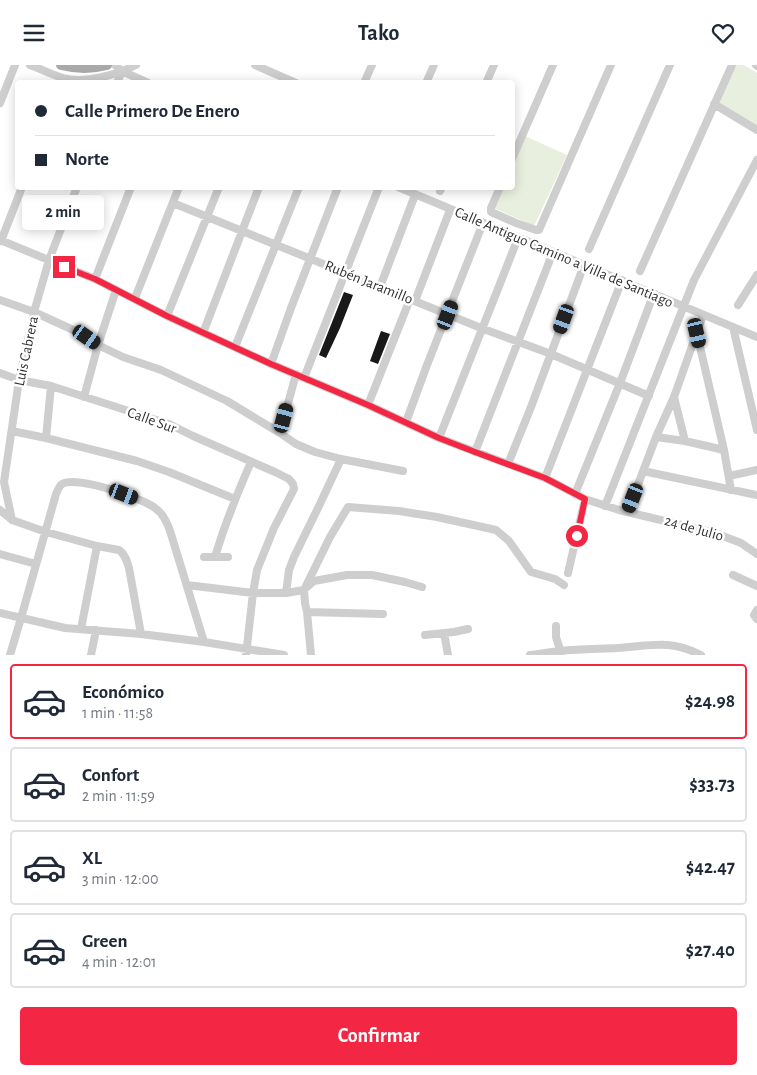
<!DOCTYPE html>
<html lang="es">
<head>
<meta charset="utf-8">
<style>
	:root { --surface:#fff; --page:#f2f2f3; --text:#1f2937; --muted:#747a83; --line:#e0e1e3; --accent:#f32743 }
	body { margin:0; font-family:"Alegreya Sans",sans-serif; background:var(--page); color:var(--text); height:100vh; display:flex; flex-direction:column; font-size:19px; white-space:nowrap }
	* { box-sizing:border-box; margin:0 }
	p { font-size:16px; color:var(--muted) }
	.icon { flex:none; width:28px; height:28px; fill:none; stroke:currentColor; stroke-width:2; stroke-linecap:round; stroke-linejoin:round }
	.map { position:relative; height:590px; overflow:hidden }
	.sheet { display:flex; flex-direction:column; background:var(--surface); flex:1 }
	.sheet>* { flex:none }
	.guide { position:absolute; left:15px; top:15px; width:500px; height:110px; border-radius:5px; box-shadow:0 2px 12px #0003; display:grid; align-content:center; height:110px; padding:0 20px; background:var(--surface) }
	.end { position:absolute; width:22px; height:22px; margin:-11px; border:6px solid #f32743; background:#fff; box-shadow:0 0 0 2px #fff }
	.from { border-radius:50% }
	.bubble { position:absolute; height:35px; border-radius:5px; background:var(--surface); box-shadow:0 2px 12px #0003; font-size:16px; font-weight:600; line-height:35px; text-align:center }
	.car { position:absolute; width:15px; height:30px; margin:-15px -8px; border-radius:6px; box-shadow:0 0 4px 1px #0007; background:linear-gradient(#222 24%,#8ab4d8 0 40%,#222 0 76%,#8ab4d8 0 86%,#222 0) }
	.guide b { display:flex; align-items:center; gap:18px; height:48px; font-size:19px }
	.guide b+b { border-top:1px solid var(--line) }
	.guide i { width:12px; height:12px; background:var(--text) }
	ul { padding:9px 0 0; list-style:none }
	li { display:flex; align-items:center; gap:15px; height:75px; margin:0 10px 8px; padding:0 10px; border:2px solid var(--line); border-radius:5px }
	li div { flex:1 }
	li b { display:block; font-size:19px }
	li em { font-style:normal; font-weight:600 }
	li.selected { border-color:var(--accent) }
	li>.icon { width:45px; height:45px; stroke-width:1.5 }
	.button { display:flex; gap:10px; margin-top:auto; padding:10px 20px }
	.button a { flex:1; height:58px; border-radius:5px; background:var(--accent); color:#fff; font-size:20px; font-weight:600; line-height:58px; text-align:center }
	header { display:flex; justify-content:space-between; align-items:center; height:65px; padding:0 20px; background:var(--surface); font-size:22px; font-weight:600 }
	.map>svg:first-child { display:block }
	.green { fill:#e8efde }
	.building { fill:#181818 }
	.lines { fill:none; stroke-linecap:round; stroke-linejoin:round }
	.minor { stroke:#cecece; stroke-width:8 }
	.major { stroke:#a9a9a9; stroke-width:10 }
	.route { stroke:#f32743; stroke-width:6 }
	.labels { text-anchor:middle; stroke-width:5; stroke-linejoin:round; paint-order:stroke }
	.street-label { font-size:15px; fill:#313131; stroke:#fff }
</style>
</head>
<body>
<header><svg class="icon" aria-label="menu" viewBox="0 0 24 24"><path d="M4 6h16M4 12h16M4 18h16"/></svg>Tako<svg class="icon" aria-label="heart" viewBox="0 0 24 24"><path d="M12 20l-8-8c-3-5 5-10 8-4 3-6 11-1 8 4z"/></svg></header>
<div class="map">
<svg width="757" height="590" viewBox="0 0 757 590">
	<rect width="100%" height="100%" fill="#fff"/>
	<path class="green" d="M734,0H744L757,8V62L715,38Z
		M525,71L567,90L534,161L492,142L501,123L512,122L513,98Z"/>
	<path class="building" d="M344,227L353,230L340,263L326,293L319,290Z
		M381,266L390,269L378,299L370,296Z"/>
	<g class="lines">
		<path class="minor" d="M30,0C41,4 52,10 63,13C85,19 116,10 136,0
			M115,0L122,6L148,18
			M255,0L296,18
			M756,0L757,1
			M117,18L122,6
			M364,18L372,0
			M426,18L434,0
			M486,18L494,0
			M0,38L15,0
			M714,39L757,65
			M512,94L553,0
			M398,122L757,272
			M500,122L491,143V147L516,158L536,165H539L611,0
			M440,126L442,122
			M173,138L481,263L551,289L649,331
			M0,175L95,214L167,251L271,299L368,340L439,373L545,413L585,434L619,445L715,468L741,478L757,489
			M1,176L22,122
			M589,184L670,0
			M640,206L732,0
			M95,214L131,122
			M380,222L415,130
			M135,233L179,122
			M0,235L34,247L82,269L98,280L123,292L161,305L227,336L280,368L296,379L315,387L341,394L403,406
			M415,236L450,145
			M738,240L757,210
			M167,251L219,122
			M733,262L757,365
			M203,268L259,122
			M697,269L724,385L731,425
			M235,282L299,122
			M271,299L291,243L338,122
			M0,308L19,315L51,321L169,359L193,371L275,407L289,414L293,419L294,424L274,463L257,505L253,528L246,590
			M304,313L379,122
			M84,332L98,280L116,225
			M674,332L685,376
			M368,340L410,234
			M406,357L427,300L483,158
			M12,366L46,373L137,396L169,407L235,434
			M280,368L296,309
			M656,372L685,376L724,385
			M46,373L51,321
			M439,373L518,173
			M475,387L553,187
			M508,399L531,342L584,200
			M643,406L757,430
			M729,411L757,405
			M545,413L622,215
			M575,429L620,318L654,228
			M605,441L694,215L757,95
			M0,445L12,455L46,467L97,481L119,485C125,489 127,496 129,503L141,569
			M628,446L656,372L674,332L703,250
			M12,455L4,417L19,315L34,247L49,195L77,122
			M0,489L36,499
			M204,492H228
			M215,492C225,458 237,429 251,397
			M568,508L585,434
			M733,510L757,521
			M187,520L253,528H286L304,525L305,538L307,547L311,590
			M307,522L314,516L347,510H372L405,517L422,522
			M304,525L330,472L348,442L399,446L437,452L496,465L509,476L531,507L555,514L564,520
			M286,528L289,505L294,492L319,441L341,394
			M757,545L754,550L757,554
			M307,547L383,549
			M0,548L65,563L141,569L204,577L284,590
			M556,561V572L561,588
			M81,564L97,481
			M444,568L448,590
			M425,570L454,567L468,564
			M10,590L21,553L56,429C58,425 59,421 62,419C76,410 142,433 155,443C164,449 168,459 171,469L204,577
			M91,590L96,565
			M530,590C540,589 550,587 560,586C580,584 599,584 618,583C651,581 669,574 701,590"/>
		<path class="major" d="M61,0C77,4 92,4 107,0"/>
	</g>
	<g class="lines">
		<path class="route" d="M64,202L95,214L167,251L271,299L368,340L439,373L475,387L545,413L585,434L577,471"/>
	</g>
	<g class="labels">
		<g class="street-label">
			<text transform="translate(564 192) rotate(23)" y="5">Calle Antiguo Camino a Villa de Santiago</text>
			<text transform="translate(369 217) rotate(22)" y="5">Rubén Jaramillo</text>
			<text transform="translate(26 286) rotate(-78)" y="5">Luis Cabrera</text>
			<text transform="translate(152 355) rotate(20)" y="5">Calle Sur</text>
			<text transform="translate(694 463) rotate(16)" y="5">24 de Julio</text>
		</g>
	</g>
</svg>
<i class="end from" style="left:577px;top:471px"></i>
<i class="end" style="left:64px;top:202px"></i>
<div class="bubble" style="left:22px;top:130px;width:82px">2 min</div>
<i class="car" style="left:448px;top:250px;rotate:21deg"></i>
<i class="car" style="left:564px;top:254px;rotate:200deg"></i>
<i class="car" style="left:697px;top:268px;rotate:167deg"></i>
<i class="car" style="left:87px;top:272px;rotate:125deg"></i>
<i class="car" style="left:284px;top:353px;rotate:15deg"></i>
<i class="car" style="left:124px;top:429px;rotate:111deg"></i>
<i class="car" style="left:633px;top:433px;rotate:201deg"></i>
<div class="guide">
<b><i class="from"></i>Calle Primero De Enero</b>
<b><i></i>Norte</b>
</div>
</div>
<section class="sheet">
<ul>
<li class="selected"><svg class="icon" aria-label="car" viewBox="0 0 24 24"><path d="M5 17H2v-5l4-1 3-4h7l3 4 3 1v5h-3M9 17h6M6 11h13"/><circle cx="7" cy="17" r="2"/><circle cx="17" cy="17" r="2"/></svg><div><b>Económico</b><p>1 min · 11:58</p></div><em>$24.98</em></li>
<li><svg class="icon" aria-label="car" viewBox="0 0 24 24"><path d="M5 17H2v-5l4-1 3-4h7l3 4 3 1v5h-3M9 17h6M6 11h13"/><circle cx="7" cy="17" r="2"/><circle cx="17" cy="17" r="2"/></svg><div><b>Confort</b><p>2 min · 11:59</p></div><em>$33.73</em></li>
<li><svg class="icon" aria-label="car" viewBox="0 0 24 24"><path d="M5 17H2v-5l4-1 3-4h7l3 4 3 1v5h-3M9 17h6M6 11h13"/><circle cx="7" cy="17" r="2"/><circle cx="17" cy="17" r="2"/></svg><div><b>XL</b><p>3 min · 12:00</p></div><em>$42.47</em></li>
<li><svg class="icon" aria-label="car" viewBox="0 0 24 24"><path d="M5 17H2v-5l4-1 3-4h7l3 4 3 1v5h-3M9 17h6M6 11h13"/><circle cx="7" cy="17" r="2"/><circle cx="17" cy="17" r="2"/></svg><div><b>Green</b><p>4 min · 12:01</p></div><em>$27.40</em></li>
</ul>
<div class="button"><a>Confirmar</a></div>
</section>
</body>
</html>
